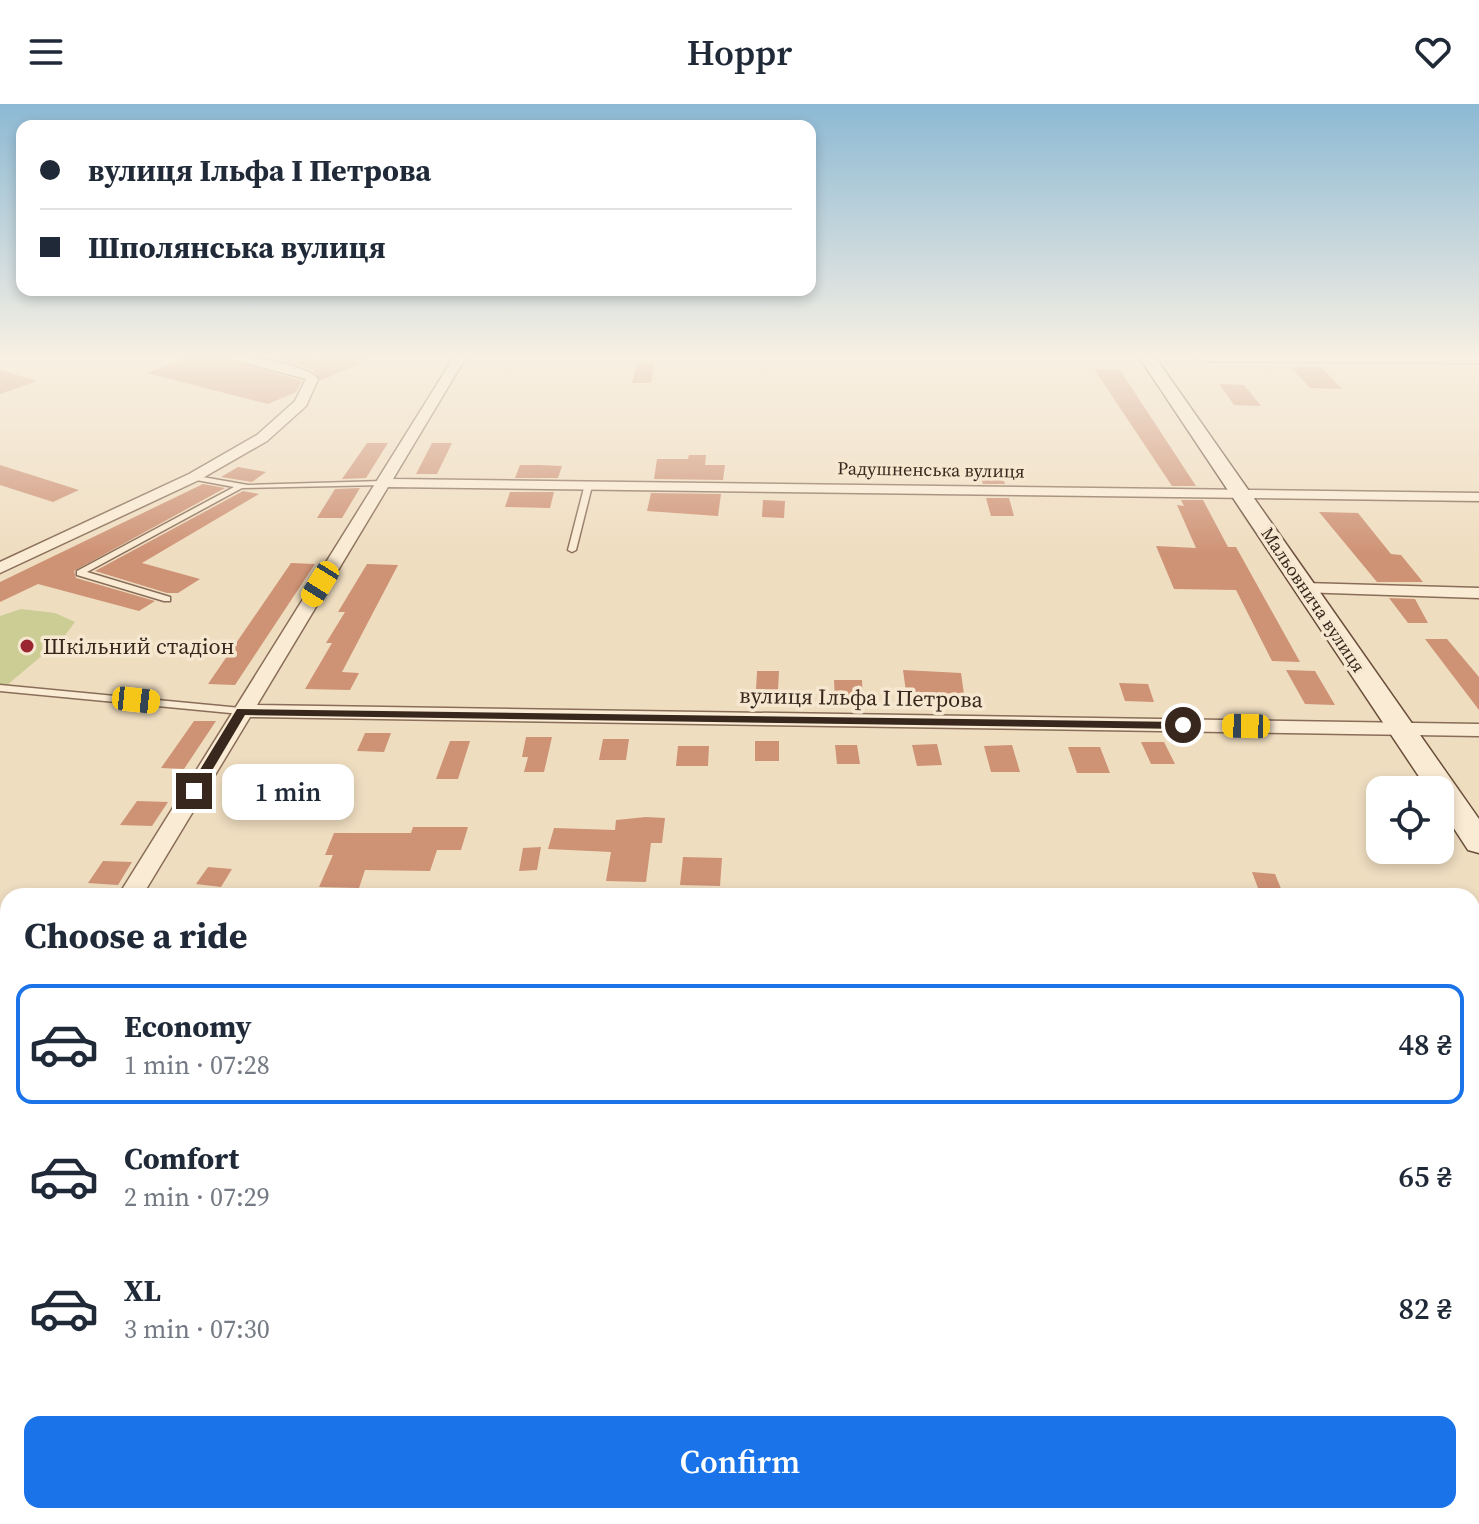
<!DOCTYPE html>
<html lang="en">
<head>
<meta charset="utf-8">
<style>
	:root { --surface:#fff; --page:#f6f6f7; --text:#1f2937; --muted:#747a83; --line:#e0e1e3; --accent:#1a73e8 }
	body { margin:0; font-family:"Source Serif 4",serif; background:var(--page); color:var(--text); height:100vh; display:flex; flex-direction:column; font-size:30px; white-space:nowrap }
	* { box-sizing:border-box; margin:0 }
	p { font-size:26px; color:var(--muted) }
	.icon { flex:none; width:44px; height:44px; fill:none; stroke:currentColor; stroke-width:2; stroke-linecap:round; stroke-linejoin:round }
	.map { position:relative; flex:1; overflow:hidden }
	.side { position:absolute; left:0px; top:784px; width:1480px; height:636px; display:flex; flex-direction:column; background:var(--surface); border-radius:24px 24px 0 0; box-shadow:0 4px 12px #0003 }
	.side>* { flex:none }
	.banner { position:absolute; left:16px; top:16px; width:800px; height:176px; border-radius:16px; box-shadow:0 4px 12px #0003; display:grid; align-content:center; height:176px; padding:0 24px; background:var(--surface) }
	.tools { position:absolute; left:1366px; top:672px; display:grid; gap:16px }
	.tools a { display:grid; place-items:center; width:88px; height:88px; border-radius:16px; background:var(--surface); box-shadow:0 4px 12px #0003; font-size:40px }
	.end { position:absolute; width:36px; height:36px; margin:-18px; border:10px solid #38271c; background:#fff; box-shadow:0 0 0 4px #fff }
	.from { border-radius:50% }
	.bubble { position:absolute; height:56px; border-radius:16px; background:var(--surface); box-shadow:0 4px 12px #0003; font-size:26px; font-weight:600; line-height:56px; text-align:center }
	.car { position:absolute; width:24px; height:48px; margin:-24px -12px; border-radius:10px; box-shadow:0 0 6px 2px #0007; background:linear-gradient(#f5c518 24%,#345 0 40%,#f5c518 0 76%,#345 0 86%,#f5c518 0) }
	.banner b { display:flex; align-items:center; gap:28px; height:76px; font-size:30px }
	.banner b+b { border-top:2px solid var(--line) }
	.banner i { width:20px; height:20px; background:var(--text) }
	ul { padding:0; list-style:none }
	li { display:flex; align-items:center; gap:24px; height:120px; margin:0 16px 12px; padding:0 8px; border:4px solid transparent; border-radius:16px }
	li div { flex:1 }
	li b { display:block; font-size:30px }
	li em { font-style:normal; font-weight:600 }
	li.selected { border-color:var(--accent) }
	li>.icon { width:72px; height:72px; stroke-width:1.5 }
	h2 { padding:0 24px; font-size:36px; line-height:96px }
	.primary-button { display:flex; gap:16px; margin-top:auto; padding:16px 24px }
	.primary-button a { flex:1; height:92px; border-radius:16px; background:var(--accent); color:#fff; font-size:32px; font-weight:600; line-height:92px; text-align:center }
	header { display:flex; justify-content:space-between; align-items:center; height:104px; padding:0 24px; background:var(--surface); font-size:36px; font-weight:600 }
	.map>svg:first-child { display:block }
	.green { fill:#cccd94 }
	.building { fill:#ce9275 }
	.lines { fill:none; stroke-linecap:round; stroke-linejoin:round }
	.lane-casing { stroke:#896d58; stroke-width:3 }
	.street-casing { stroke:#896d58; stroke-width:3 }
	.secondary-casing { stroke:#6a4e3b; stroke-width:3 }
	.lane { fill:#faebd4; fill-rule:evenodd }
	.street { fill:#faebd4; fill-rule:evenodd }
	.secondary { fill:#faebd4; fill-rule:evenodd }
	.route { fill:#38271c }
	.poi-dot { fill:#992631; stroke:#f6e8d0; stroke-width:3 }
	.labels { text-anchor:middle; stroke-width:7; stroke-linejoin:round; paint-order:stroke }
	.far-street-label { font-size:18px; fill:#38271c; stroke:#f6e8d0 }
	.poi-label { font-size:22px; fill:#38271c; stroke:#f6e8d0; text-anchor:start }
	.street-label { font-size:22px; fill:#38271c; stroke:#f6e8d0 }
</style>
</head>
<body>
<header><svg class="icon" aria-label="menu" viewBox="0 0 24 24"><path d="M4 6h16M4 12h16M4 18h16"/></svg>Hoppr<svg class="icon" aria-label="heart" viewBox="0 0 24 24"><path d="M12 20l-8-8c-3-5 5-10 8-4 3-6 11-1 8 4z"/></svg></header>
<div class="map">
<svg width="1479" height="1420" viewBox="0 0 1479 1420">
	<rect width="100%" height="100%" fill="#efddc0"/>
	<path class="green" d="M21,505L55,509L75,518L63,534L0,587V512Z"/>
	<path class="building" d="M188,253H222L302,277L296,288L268,300L147,269Z
		M261,253L316,255L374,253L320,277L314,267L303,262Z
		M637,259H655L651,279H632Z
		M1290,263H1321L1342,285L1310,284Z
		M1094,265L1120,266L1196,382H1172Z
		M0,266L37,277L0,290Z
		M1219,280L1244,281L1261,302L1234,301Z
		M367,339H388L366,374L342,375Z
		M432,339H452L437,370H416Z
		M689,351H706L705,361H725L723,376L654,375L657,355H688Z
		M0,361L79,386L53,398L0,381Z
		M520,361H538L562,362L558,374H515Z
		M238,363L266,368L252,378L221,373Z
		M978,364H1000L1005,380H983Z
		M203,380L225,384L74,467L76,474L155,497L139,507L38,480L0,498V478Z
		M360,384L342,414H317L335,385Z
		M243,387L259,390L142,459L200,475L178,489H167L95,467Z
		M510,388H554L550,404L505,403Z
		M651,389L721,390L718,412L647,407Z
		M986,394H1009L1014,412H991Z
		M763,396L785,397L784,414L762,413Z
		M1181,396H1203L1228,443H1236L1300,558L1272,557L1236,486L1174,485L1156,442L1196,444L1177,401L1184,402Z
		M1319,408L1358,409L1391,450L1401,451L1423,478H1377Z
		M291,459L315,460L235,581L208,580Z
		M367,460L398,461L342,568L359,569L350,586L305,585L332,539H326L345,508H338Z
		M1389,494L1415,495L1428,519H1408Z
		M1425,535H1447L1479,573V606Z
		M903,566L961,569L964,590L906,588Z
		M1286,566L1315,567L1335,601L1305,600Z
		M757,567H779L778,586L756,585Z
		M834,576H862L863,597L835,596Z
		M1119,579L1148,580L1154,598L1125,597Z
		M194,617H216L184,665L161,664Z
		M365,629H391L384,648L357,647Z
		M526,633H552L544,668H524L528,653H522Z
		M603,635H629L626,656H599Z
		M450,637H470L458,675H436Z
		M755,637H779V657H755Z
		M1141,638H1164L1175,660H1151Z
		M937,640L942,661L917,662L912,641Z
		M835,641H857L860,660H837Z
		M1012,641L1020,668H991L984,642Z
		M678,642H709L708,662H676Z
		M1068,643H1100L1110,669H1077Z
		M137,697L168,698L152,722L120,721Z
		M646,713L665,714L662,739H651L646,778L606,777L611,748L548,745L554,724L615,726L616,716Z
		M413,723H468L461,746H437L430,767L365,766L359,784L319,783L333,751H325L334,729H411Z
		M541,743L537,766L519,767L523,744Z
		M683,753L722,754L720,782L680,781Z
		M103,757L132,758L118,781L88,779Z
		M208,763L232,765L221,783L196,780Z
		M1252,768L1275,770L1284,792H1261Z"/>
	<g class="lines">
		<g class="lane-casing">
			<path id="lane" d="M191,371L248,381L383,377L387,379L383,381L242,384L87,468L170,493V497H164L77,471V467L234,383L191,375Z
				M585,380L592,382L576,446L572,448L568,446Z
				M0,581L241,604L246,607L241,610L0,587Z"/>
		</g>
		<g class="street-casing">
			<path id="street" d="M225,253C244,252 307,260 318,275L306,302L267,337L199,376L0,469V458L189,370L257,331L295,297L306,275Z
				M454,253H466L393,375L1479,389V397L388,383L257,601L1479,620V632L250,613L142,792H118Z
				M1196,253H1479V259L1202,257Z
				M1305,479L1479,484V494L1299,488L1297,484L1299,480Z
				M1472,813L1479,814V832L1472,831Z
				M8,977V1011L0,1014V980Z
				M0,1068L8,1069V1097L0,1096Z
				M1472,1102H1479V1132H1472Z"/>
		</g>
		<g class="secondary-casing">
			<path id="secondary" d="M1139,253H1155L1479,715V749L1468,746L1440,703V686H1428Z"/>
		</g>
		<use href="#lane" class="lane"/>
		<use href="#street" class="street"/>
		<use href="#secondary" class="secondary"/>
	</g>
	<linearGradient id="sky" x2="0" y2="1"><stop stop-color="#8cb9d4"/><stop offset="0.56" stop-color="#f8f0e3"/><stop offset="1" stop-color="#f8f0e3" stop-opacity="0"/></linearGradient>
	<rect width="1479" height="452" fill="url(#sky)"/>
	<path class="route" d="M237,605L1183,618L1189,621L1183,625L245,611L198,690H189L187,687Z"/>
	<circle class="poi-dot" cx="27" cy="542" r="8"/>
	<g class="labels">
		<g class="far-street-label">
			<text transform="translate(931 366) rotate(1)" y="6">Радушненська вулиця</text>
			<text transform="translate(1313 496) rotate(56)" y="6">Мальовнича вулиця</text>
		</g>
		<g class="poi-label">
			<text x="43" y="550">Шкільний стадіон</text>
		</g>
		<g class="street-label">
			<text transform="translate(861 593) rotate(1)" y="8">вулиця Ільфа І Петрова</text>
		</g>
	</g>
</svg>
<div class="tools">
<a><svg class="icon" aria-label="locate" viewBox="0 0 24 24"><circle cx="12" cy="12" r="6"/><path d="M12 2v4M12 18v4M2 12h4M18 12h4"/></svg></a>
</div>
<i class="end from" style="left:1183px;top:621px"></i>
<i class="end" style="left:194px;top:687px"></i>
<div class="bubble" style="left:222px;top:660px;width:132px">1 min</div>
<i class="car" style="left:320px;top:480px;rotate:212deg"></i>
<i class="car" style="left:136px;top:596px;rotate:96deg"></i>
<i class="car" style="left:1246px;top:622px;rotate:271deg"></i>
<div class="banner">
<b><i class="from"></i>вулиця Ільфа І Петрова</b>
<b><i></i>Шполянська вулиця</b>
</div>
<section class="side">
<h2>Choose a ride</h2>
<ul>
<li class="selected"><svg class="icon" aria-label="car" viewBox="0 0 24 24"><path d="M5 17H2v-5l4-1 3-4h7l3 4 3 1v5h-3M9 17h6M6 11h13"/><circle cx="7" cy="17" r="2"/><circle cx="17" cy="17" r="2"/></svg><div><b>Economy</b><p>1 min · 07:28</p></div><em>48 ₴</em></li>
<li><svg class="icon" aria-label="car" viewBox="0 0 24 24"><path d="M5 17H2v-5l4-1 3-4h7l3 4 3 1v5h-3M9 17h6M6 11h13"/><circle cx="7" cy="17" r="2"/><circle cx="17" cy="17" r="2"/></svg><div><b>Comfort</b><p>2 min · 07:29</p></div><em>65 ₴</em></li>
<li><svg class="icon" aria-label="car" viewBox="0 0 24 24"><path d="M5 17H2v-5l4-1 3-4h7l3 4 3 1v5h-3M9 17h6M6 11h13"/><circle cx="7" cy="17" r="2"/><circle cx="17" cy="17" r="2"/></svg><div><b>XL</b><p>3 min · 07:30</p></div><em>82 ₴</em></li>
</ul>
<div class="primary-button"><a>Confirm</a></div>
</section>
</div>
</body>
</html>
